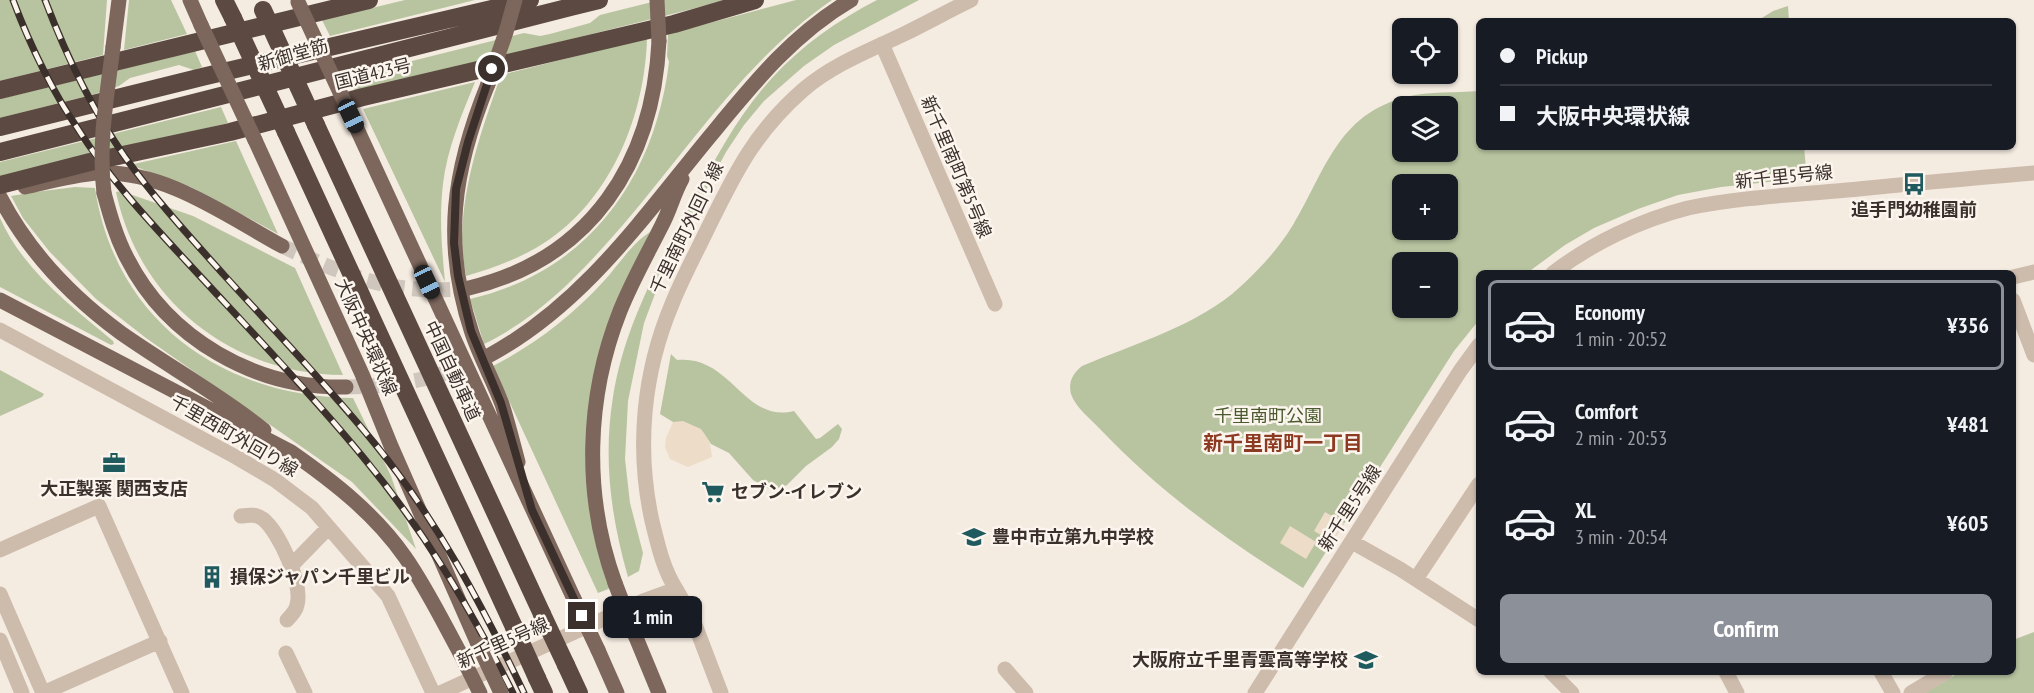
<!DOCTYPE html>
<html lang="en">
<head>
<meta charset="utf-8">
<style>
	:root { --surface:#171b24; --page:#20242c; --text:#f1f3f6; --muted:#9ea1a6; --line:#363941; --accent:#8c9099 }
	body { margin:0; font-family:"PT Sans Narrow","Noto Sans JP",sans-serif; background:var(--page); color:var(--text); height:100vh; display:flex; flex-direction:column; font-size:22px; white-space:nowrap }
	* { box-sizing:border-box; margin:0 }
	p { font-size:20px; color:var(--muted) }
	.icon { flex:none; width:33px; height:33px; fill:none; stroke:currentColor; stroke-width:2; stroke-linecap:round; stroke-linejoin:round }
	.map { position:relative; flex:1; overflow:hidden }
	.drawer { position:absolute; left:1476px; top:270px; width:540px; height:405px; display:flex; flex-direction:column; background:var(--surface); border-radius:9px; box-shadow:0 2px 4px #0004 }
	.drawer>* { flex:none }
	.banner { position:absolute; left:1476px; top:18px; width:540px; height:132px; border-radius:9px; box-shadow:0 2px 4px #0004; display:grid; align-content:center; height:132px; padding:0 24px; background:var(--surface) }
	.fabs { position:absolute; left:1392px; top:18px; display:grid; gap:12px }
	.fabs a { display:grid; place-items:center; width:66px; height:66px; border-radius:9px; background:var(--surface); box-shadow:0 2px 4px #0004; font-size:30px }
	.end { position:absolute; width:27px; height:27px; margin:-14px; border:8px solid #3b302b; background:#fff; box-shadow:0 0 0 3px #fff }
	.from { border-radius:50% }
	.bubble { position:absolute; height:42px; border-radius:9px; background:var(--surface); box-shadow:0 2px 4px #0004; font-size:20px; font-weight:800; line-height:42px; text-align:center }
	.car { position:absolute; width:18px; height:36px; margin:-18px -9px; border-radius:8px; box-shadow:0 0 4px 2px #0007; background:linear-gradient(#222 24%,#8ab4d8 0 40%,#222 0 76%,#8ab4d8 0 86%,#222 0) }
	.banner b { display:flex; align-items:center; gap:21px; height:57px; font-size:22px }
	.banner b+b { border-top:2px solid var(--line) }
	.banner i { width:15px; height:15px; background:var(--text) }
	ul { padding:10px 0 0; list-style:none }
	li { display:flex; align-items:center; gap:18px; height:90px; margin:0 12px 9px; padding:0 12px; border:3px solid transparent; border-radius:9px }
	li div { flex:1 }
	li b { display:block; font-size:22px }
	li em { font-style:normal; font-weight:800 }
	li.selected { border-color:var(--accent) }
	li>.icon { width:54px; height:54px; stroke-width:1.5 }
	.button { display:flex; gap:12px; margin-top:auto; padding:12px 24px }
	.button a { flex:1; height:69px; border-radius:9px; background:var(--accent); color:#fff; font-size:24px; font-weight:800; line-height:69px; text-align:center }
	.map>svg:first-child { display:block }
	.green { fill:#b8c4a0; fill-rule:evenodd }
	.plaza { fill:#ecdcc8 }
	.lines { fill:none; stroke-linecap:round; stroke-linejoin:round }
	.major-tunnel { stroke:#cfc6bd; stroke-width:15; stroke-dasharray:15 8; stroke-linecap:butt }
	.minor { stroke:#cdbbac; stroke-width:15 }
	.major { stroke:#7d675c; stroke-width:15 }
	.highway { stroke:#5c4a42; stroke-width:18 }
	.rail-casing { stroke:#3b302b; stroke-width:7 }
	.rail { stroke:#fbf5ee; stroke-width:4.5; stroke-dasharray:14; stroke-linecap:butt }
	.major-bridge { stroke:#7d675c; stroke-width:15 }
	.highway-bridge { stroke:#5c4a42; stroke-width:18 }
	.route { stroke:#3b302b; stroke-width:8 }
	.labels { text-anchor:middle; stroke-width:5; stroke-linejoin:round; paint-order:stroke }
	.street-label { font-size:18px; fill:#3b302b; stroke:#fbf5ee }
	.poi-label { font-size:18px; font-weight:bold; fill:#3b302b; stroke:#fbf5ee; text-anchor:start }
	.park-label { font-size:18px; fill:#4a5a2e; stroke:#fbf5ee }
	.neighbourhood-label { font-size:20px; font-weight:bold; fill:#8c3b22; stroke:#fbf5ee }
</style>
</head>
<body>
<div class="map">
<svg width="2034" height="693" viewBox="0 0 2034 693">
	<rect width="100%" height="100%" fill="#f4ebe1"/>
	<path class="green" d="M0,0H107L103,55L0,81Z
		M129,0H171L187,34L124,50Z
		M405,0H475L330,36L322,20Z
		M660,0H728L356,93L348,77L524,33L540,36L550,34L590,23L600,15Z
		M796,0H832C746,59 689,148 622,226C582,272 540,317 484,344L470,299C588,272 655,178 669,62L667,56L668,34Z
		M877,0H919L834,45L804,66L764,101L744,125L726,152L678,243L661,278L644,323L628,401L625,459L630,503L643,553L639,571L628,577C611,518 603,458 613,397C624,327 658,266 691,204C715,160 737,116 772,78C801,46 838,20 877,0Z
		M1788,6L1789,21H1757L1773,11Z
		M647,38C645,113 613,195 550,239C524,257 496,267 466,276C464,264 462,251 462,239C463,181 482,129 501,75Z
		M195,51L202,67L194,70L179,65L130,78L119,86L95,94L0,118V99Z
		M475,82C462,114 447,149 443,184C439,217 442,250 445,282L363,109Z
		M1479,91V147H1804L1807,178L1721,187L1678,195L1638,209L1594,228L1565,245L1527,273H1479V320L1454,351L1303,588C1227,540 1163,495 1100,429C1091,419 1075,407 1071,394C1068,382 1073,373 1082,366C1134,344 1199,325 1240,287C1260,269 1279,248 1293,225C1326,170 1337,115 1406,97C1429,91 1456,93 1479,91ZM1402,106H1448V152H1402ZM1402,184H1448V230H1402ZM1402,262H1448V308H1402Z
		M221,107L228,123L0,179V162Z
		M236,141L278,234L191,187L136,167L134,164Z
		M75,187L95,188C115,321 223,397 353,398L391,476L416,549L352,482L146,338L96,299L49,251L23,218L11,196L35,192Z
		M121,191L193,216L295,268L343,375C232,374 139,302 116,192Z
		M0,218C23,270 71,306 113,341L114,344L111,345L0,287Z
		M650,232L602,345L595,538L603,569L611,588L598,593L493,366C534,345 572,316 603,282C618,266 631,244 650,232Z
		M671,354L677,360C731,354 744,424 794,411L816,439L820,438L838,424L842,429L839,439L832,447L806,466L787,485L776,491L769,489L753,480L729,453L711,444L703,432L673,422L660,414Z
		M0,370L44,394L42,397L0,416Z
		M2034,632V693H1925L1960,672H2013V640Z"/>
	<path class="plaza" d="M683,421L701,429L709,441L711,450L712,457L688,467L670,459L665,447L666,438L673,422Z
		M1325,512L1344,523L1333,542L1314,531Z
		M1290,526L1316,542L1306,559L1280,543Z"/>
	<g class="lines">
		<path class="major-tunnel" d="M282,246C349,277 394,296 469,288
			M346,387C402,386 439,379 490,355"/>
		<path class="minor" d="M882,44L995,304
			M1553,273C1592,243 1641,220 1688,208C1740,197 1795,195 1847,190C1910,184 1972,178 2034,173
			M2013,277L2034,272
			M2013,300L2034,355
			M0,330L236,457L275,480L312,508L388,596L433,693
			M241,516C249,515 256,514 263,519C279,532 303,584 297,605C296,611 291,616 287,620
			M1352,542L1400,569L1479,620
			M0,550L99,506L182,693
			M291,566L328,528
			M1416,579L1479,484
			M676,589C663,569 658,545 652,521C636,448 643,373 672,304C682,279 695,255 707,230C735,173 754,133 803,90C832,65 868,51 902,35C925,24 948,11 971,0
			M0,594L43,693
			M0,640L22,693
			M286,653L305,693
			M1005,669L1026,693
			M1551,672L1572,693
			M1726,672L1737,693
			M1881,672L1893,693
			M43,693L160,641
			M440,693L643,601L676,589L692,617L721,693
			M1255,693L1460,371L1479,345
			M1911,693L1946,672"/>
		<path class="major" d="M190,0L201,25
			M113,47L119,0
			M488,84C453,170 442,243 472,333C480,357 493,380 502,404C508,423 513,443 518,462
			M351,116L574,599
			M255,140L362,374L391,446L478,644
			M25,187C48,182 72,175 97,173C165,170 225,215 282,246
			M104,193C110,215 116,237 127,258C168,339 256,389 346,387
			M0,197C28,251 72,297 121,333C168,366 219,394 264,430
			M469,288C591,259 653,163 659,41
			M0,300L291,452C334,482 375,514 405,557C426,587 442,620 460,653
			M490,355C584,304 644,216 711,135C753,84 793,34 851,0
			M615,583C583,495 586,397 620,311C632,281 648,253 662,225C670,210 674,193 682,179
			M635,635L659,693
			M598,650L617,693"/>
		<path class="highway" d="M224,0L233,18
			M0,90L369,0
			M316,125L542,614
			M0,127L202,77L530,0
			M286,132L514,627
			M0,152C200,102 399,49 599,0
			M0,185L90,162L230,132L363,97L674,24L755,0
			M566,665L579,693
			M537,678L544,693"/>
		<g class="rail-casing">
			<path id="rail" d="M13,0C30,45 51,89 78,129C109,178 148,220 187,262C246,326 307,389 363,457C425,532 469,606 513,693
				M45,0C66,55 91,108 125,157C155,199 190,237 224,275C275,331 328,386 375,444C437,520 482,605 524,693"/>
		</g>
		<use href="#rail" class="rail"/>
		<path class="major-bridge" d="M657,0L659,41
			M298,2L351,116
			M201,25L255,140
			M488,84L506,32L515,0
			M104,193C98,143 107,96 113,47
			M615,583L635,635
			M574,599L598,650
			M478,644L501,693
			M460,653L480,693"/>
		<path class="highway-bridge" d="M263,10L316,125
			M233,18L286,132
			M542,614L566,665
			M514,627L537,678"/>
	</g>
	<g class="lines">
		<path class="route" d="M492,69L468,142L456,189L454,243L458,276L471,331L501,403L532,510L582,616"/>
	</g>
	<defs>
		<g id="bus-bare" transform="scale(1.8)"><path d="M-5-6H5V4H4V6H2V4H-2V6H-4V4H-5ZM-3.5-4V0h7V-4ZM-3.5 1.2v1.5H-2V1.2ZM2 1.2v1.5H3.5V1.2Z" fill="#1f5a5e" stroke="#fbf5ee" stroke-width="2.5" paint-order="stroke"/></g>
		<g id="office-bare" transform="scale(1.8)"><path d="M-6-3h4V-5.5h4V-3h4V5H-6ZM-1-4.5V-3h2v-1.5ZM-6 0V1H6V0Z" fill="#1f5a5e" stroke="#fbf5ee" stroke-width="2.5" paint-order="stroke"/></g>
		<g id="supermarket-bare" transform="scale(1.8)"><path d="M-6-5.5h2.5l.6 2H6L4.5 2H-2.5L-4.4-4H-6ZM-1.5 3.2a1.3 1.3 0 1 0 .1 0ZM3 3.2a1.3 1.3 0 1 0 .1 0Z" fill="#1f5a5e" stroke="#fbf5ee" stroke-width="2.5" paint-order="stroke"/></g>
		<g id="school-bare" transform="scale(1.8)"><path d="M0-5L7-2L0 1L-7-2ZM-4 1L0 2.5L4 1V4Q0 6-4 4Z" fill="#1f5a5e" stroke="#fbf5ee" stroke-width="2.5" paint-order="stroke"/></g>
		<g id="building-bare" transform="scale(1.8)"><path d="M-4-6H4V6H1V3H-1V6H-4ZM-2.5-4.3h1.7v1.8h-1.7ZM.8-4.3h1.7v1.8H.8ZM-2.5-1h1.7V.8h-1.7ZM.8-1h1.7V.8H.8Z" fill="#1f5a5e" stroke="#fbf5ee" stroke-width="2.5" paint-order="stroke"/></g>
	</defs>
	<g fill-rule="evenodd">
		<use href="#bus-bare" x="1914" y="184"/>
		<use href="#office-bare" x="114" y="463"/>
		<use href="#supermarket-bare" x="713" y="492"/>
		<use href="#school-bare" x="974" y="537"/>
		<use href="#building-bare" x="212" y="577"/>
		<use href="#school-bare" x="1366" y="660"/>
	</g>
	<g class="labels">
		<g class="street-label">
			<text transform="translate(293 55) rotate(-16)" y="6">新御堂筋</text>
			<text transform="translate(373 74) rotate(-14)" y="6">国道423号</text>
			<text transform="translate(956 167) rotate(67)" y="6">新千里南町第5号線</text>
			<text transform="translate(1784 177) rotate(-6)" y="6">新千里5号線</text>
			<text transform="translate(687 228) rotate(-64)" y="6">千里南町外回り線</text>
			<text transform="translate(366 337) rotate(66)" y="6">大阪中央環状線</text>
			<text transform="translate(452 371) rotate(65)" y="6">中国自動車道</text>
			<text transform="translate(234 436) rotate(30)" y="6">千里西町外回り線</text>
			<text transform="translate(1350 508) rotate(-57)" y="6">新千里5号線</text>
			<text transform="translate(503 643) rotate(-24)" y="6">新千里5号線</text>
		</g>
		<g class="poi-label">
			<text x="1914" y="216" text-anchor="middle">追手門幼稚園前</text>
			<text x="114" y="495" text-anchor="middle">大正製薬 関西支店</text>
			<text x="731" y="498">セブン-イレブン</text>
			<text x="992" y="543">豊中市立第九中学校</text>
			<text x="230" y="583">損保ジャパン千里ビル</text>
			<text x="1348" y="666" text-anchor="end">大阪府立千里青雲高等学校</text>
		</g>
		<g class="park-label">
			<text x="1268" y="422">千里南町公園</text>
		</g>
		<g class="neighbourhood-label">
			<text x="1283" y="450">新千里南町一丁目</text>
		</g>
	</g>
</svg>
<div class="fabs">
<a><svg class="icon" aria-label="locate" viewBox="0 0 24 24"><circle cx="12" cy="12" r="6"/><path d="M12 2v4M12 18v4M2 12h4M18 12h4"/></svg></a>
<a><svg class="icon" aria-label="layers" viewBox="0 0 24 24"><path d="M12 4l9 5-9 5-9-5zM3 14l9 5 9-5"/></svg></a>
<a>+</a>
<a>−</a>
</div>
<i class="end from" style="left:492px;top:69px"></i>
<i class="end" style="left:582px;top:616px"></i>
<div class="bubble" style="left:603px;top:596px;width:99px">1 min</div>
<i class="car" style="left:351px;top:116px;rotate:155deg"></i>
<i class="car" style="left:427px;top:282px;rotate:155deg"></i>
<div class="banner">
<b><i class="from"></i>Pickup</b>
<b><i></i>大阪中央環状線</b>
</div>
<section class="drawer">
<ul>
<li class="selected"><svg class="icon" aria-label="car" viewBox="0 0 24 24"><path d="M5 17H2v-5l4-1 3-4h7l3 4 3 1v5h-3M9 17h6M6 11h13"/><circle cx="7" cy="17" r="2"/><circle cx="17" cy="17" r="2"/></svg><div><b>Economy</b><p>1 min · 20:52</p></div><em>¥356</em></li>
<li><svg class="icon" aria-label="car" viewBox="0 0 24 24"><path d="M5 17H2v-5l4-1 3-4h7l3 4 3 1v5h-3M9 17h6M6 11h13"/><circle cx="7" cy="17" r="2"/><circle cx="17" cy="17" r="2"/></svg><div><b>Comfort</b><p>2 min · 20:53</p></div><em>¥481</em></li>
<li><svg class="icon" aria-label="car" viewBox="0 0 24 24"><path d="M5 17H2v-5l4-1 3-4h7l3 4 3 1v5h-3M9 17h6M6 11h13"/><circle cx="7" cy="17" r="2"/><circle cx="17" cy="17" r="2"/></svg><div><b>XL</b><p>3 min · 20:54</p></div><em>¥605</em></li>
</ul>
<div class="button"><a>Confirm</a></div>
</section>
</div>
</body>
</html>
